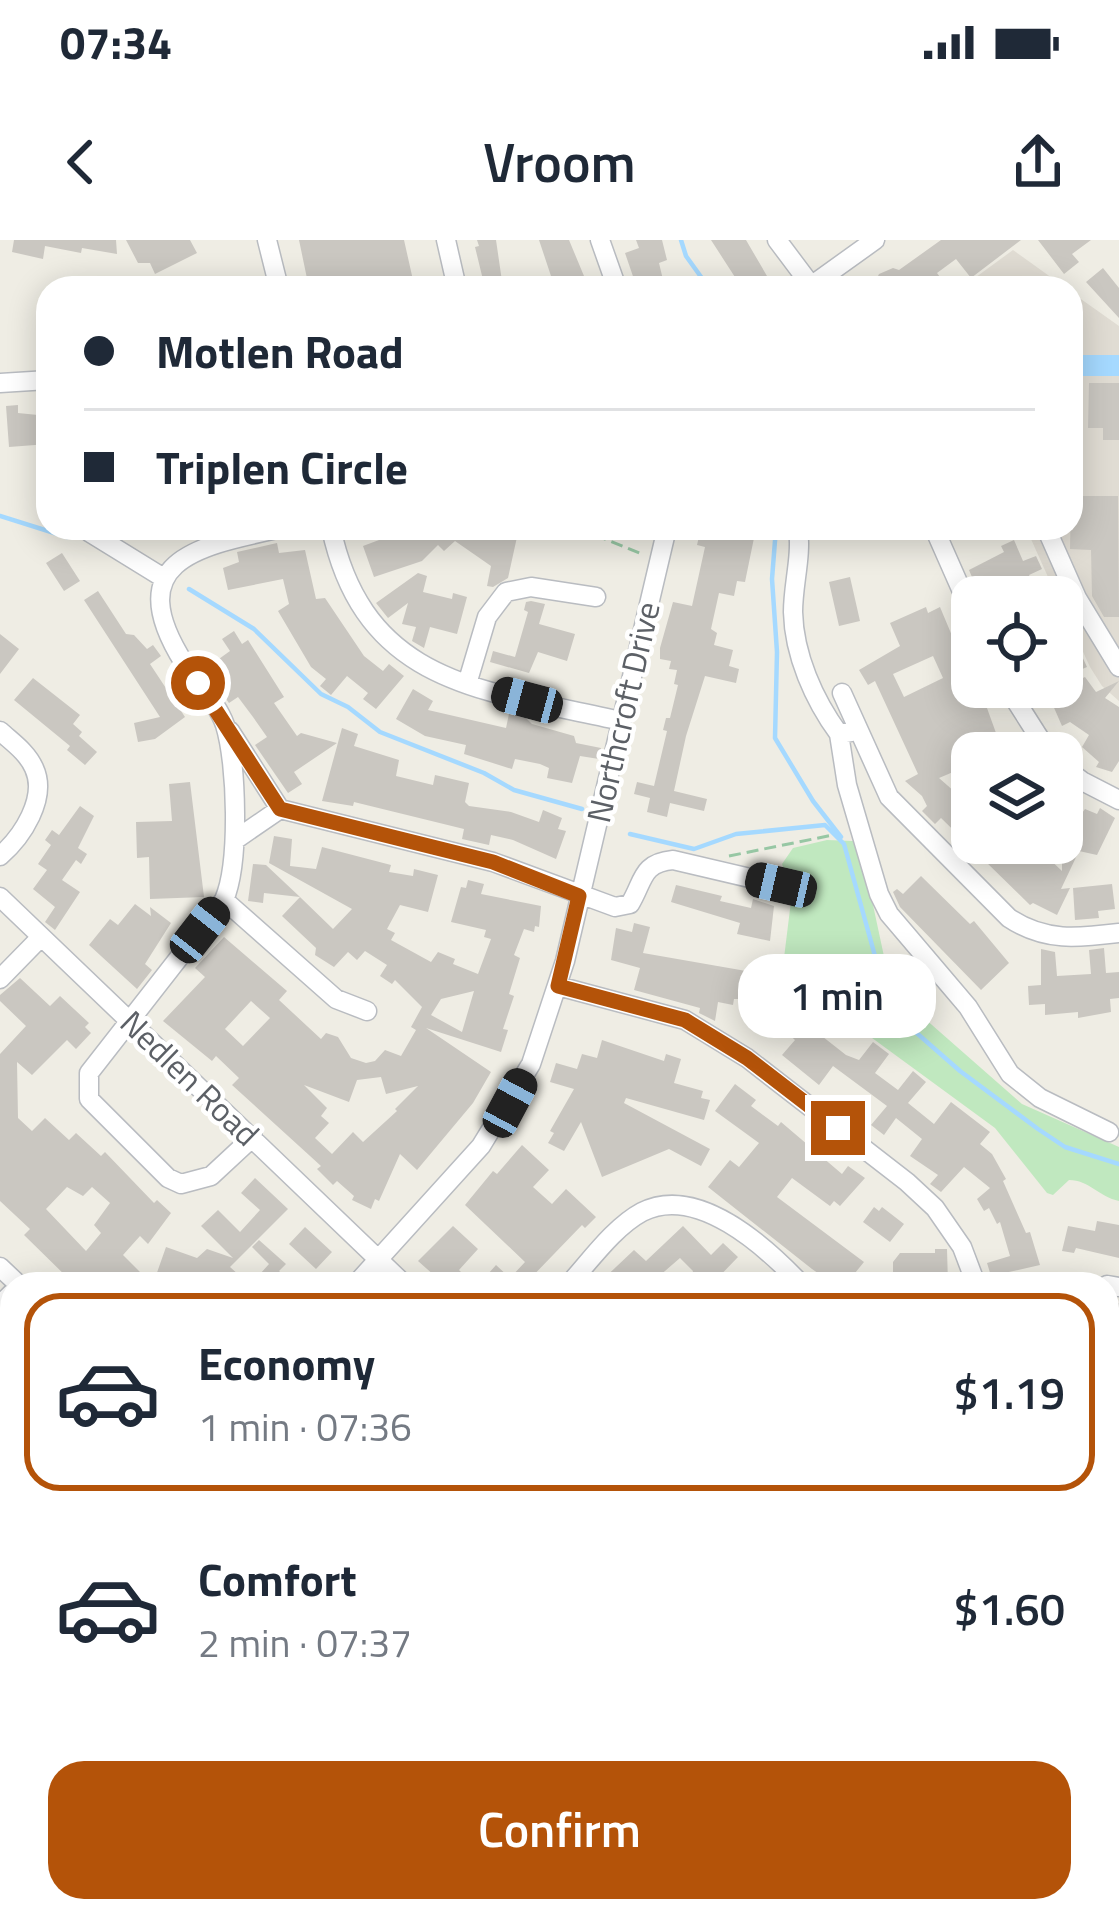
<!DOCTYPE html>
<html lang="en">
<head>
<meta charset="utf-8">
<style>
	:root { --surface:#fff; --page:#f6f6f7; --text:#1f2937; --muted:#747a83; --line:#e0e1e3; --accent:#b45309 }
	body { margin:0; font-family:"Titillium Web",sans-serif; background:var(--page); color:var(--text); height:100vh; display:flex; flex-direction:column; font-size:45px; white-space:nowrap }
	* { box-sizing:border-box; margin:0 }
	p { font-size:39px; color:var(--muted) }
	.icon { flex:none; width:66px; height:66px; fill:none; stroke:currentColor; stroke-width:2; stroke-linecap:round; stroke-linejoin:round }
	.map { position:relative; flex:1; overflow:hidden }
	.details { position:absolute; left:0px; top:1032px; width:1119px; height:651px; display:flex; flex-direction:column; background:var(--surface); border-radius:36px 36px 0 0; box-shadow:0 6px 30px #0003 }
	.details>* { flex:none }
	.guide { position:absolute; left:36px; top:36px; width:1047px; height:264px; border-radius:36px; box-shadow:0 6px 30px #0003; display:grid; align-content:center; height:264px; padding:0 48px; background:var(--surface) }
	.buttons { position:absolute; left:951px; top:336px; display:grid; gap:24px }
	.buttons a { display:grid; place-items:center; width:132px; height:132px; border-radius:24px; background:var(--surface); box-shadow:0 6px 30px #0003; font-size:60px }
	.end { position:absolute; width:54px; height:54px; margin:-27px; border:15px solid #b45309; background:#fff; box-shadow:0 0 0 6px #fff }
	.from { border-radius:50% }
	.bubble { position:absolute; height:84px; border-radius:36px; background:var(--surface); box-shadow:0 6px 30px #0003; font-size:39px; font-weight:600; line-height:84px; text-align:center }
	.car { position:absolute; width:36px; height:72px; margin:-36px -18px; border-radius:15px; box-shadow:0 0 9px 3px #0007; background:linear-gradient(#222 24%,#8ab4d8 0 40%,#222 0 76%,#8ab4d8 0 86%,#222 0) }
	.guide b { display:flex; align-items:center; gap:42px; height:114px; font-size:45px }
	.guide b+b { border-top:3px solid var(--line) }
	.guide i { width:30px; height:30px; background:var(--text) }
	ul { padding:21px 0 0; list-style:none }
	li { display:flex; align-items:center; gap:36px; height:198px; margin:0 24px 18px; padding:0 24px; border:6px solid transparent; border-radius:36px }
	li div { flex:1 }
	li b { display:block; font-size:45px }
	li em { font-style:normal; font-weight:600 }
	li.active { border-color:var(--accent) }
	li>.icon { width:108px; height:108px; stroke-width:1.5 }
	.action { display:flex; gap:24px; margin-top:auto; padding:24px 48px }
	.action a { flex:1; height:138px; border-radius:36px; background:var(--accent); color:#fff; font-size:48px; font-weight:600; line-height:138px; text-align:center }
	.status { display:flex; justify-content:space-between; align-items:center; height:84px; padding:0 60px; background:var(--surface); direction:ltr }
	.status svg { height:33px; fill:currentColor }
	header { display:flex; justify-content:space-between; align-items:center; height:156px; padding:0 48px; background:var(--surface); font-size:54px; font-weight:600 }
	.map>svg:first-child { display:block }
	.education { fill:#e0dcd3 }
	.green { fill:#c0e8bf }
	.water { fill:#a5d9ff }
	.lines { fill:none; stroke-linecap:round; stroke-linejoin:round }
	.stream { stroke:#a5d9ff; stroke-width:4.5 }
	.building { fill:#cac7c1; fill-rule:evenodd }
	.minor-casing { stroke:#b9bcc1; stroke-width:21 }
	.major-casing { stroke:#f8c854; stroke-width:27 }
	.path { stroke:#97c7a4; stroke-width:3; stroke-dasharray:12 6; stroke-linecap:butt }
	.minor { stroke:#fff; stroke-width:18 }
	.major { stroke:#fff0aa; stroke-width:24 }
	.route { stroke:#b45309; stroke-width:15 }
	.labels { text-anchor:middle; stroke-width:9; stroke-linejoin:round; paint-order:stroke }
	.street-label { font-size:33px; fill:#5c6066; stroke:#fff }
</style>
</head>
<body>
<div class="status"><b>07:34</b><svg viewBox="0 0 49 12"><path d="M0 12V9h3v3zM5 12V6h3v6zM10 12V3h3v9zM15 12V0h3v12zM26 1h20v11H26zM47 4h2v5h-2z"/></svg></div>
<header><svg class="icon" aria-label="back" viewBox="0 0 24 24"><path d="M15 5l-7 7 7 7"/></svg>Vroom<svg class="icon" aria-label="share" viewBox="0 0 24 24"><path d="M12 15V3M7 8l5-5 5 5M5 13v7h14v-7"/></svg></header>
<div class="map">
<svg width="1119" height="1681" viewBox="0 0 1119 1681">
	<rect width="100%" height="100%" fill="#efede4"/>
	<path class="education" d="M1013,10L1066,48H961Z
		M1071,52L1119,86V461L1102,446L1090,427L1062,366V357H1057L1026,288H1071Z"/>
	<path class="green" d="M827,600L853,601L873,665L891,749L1022,864L1119,907V961C1099,957 1089,940 1069,940L1053,955L1047,953L995,888L812,754L783,726L792,653L782,624L793,608Z
		M0,1204L12,1214V1265L0,1258Z
		M0,1338L12,1345V1421L0,1415Z
		M1119,1396V1485L1107,1501V1412Z
		M274,1671H357L369,1681H265Z
		M915,1671H982L975,1681H906Z"/>
	<path class="water" d="M1082,115H1119V136H1082Z"/>
	<g class="lines">
		<path class="stream" d="M681,0L686,16L709,48
			M0,276L67,297
			M776,288L772,339L777,412L775,498L813,561L841,597
			M189,349L254,389L321,454L348,467L380,492L484,533L514,550L582,569
			M630,594L694,609L736,594L825,585L844,604L875,716L879,760L960,831L1038,889L1065,907L1119,924
			M0,1385L12,1393
			M1107,1451L1119,1438
			M934,1681L940,1671"/>
	</g>
	<path class="building" d="M14,0H116L117,14L82,8L81,13L45,6L43,19L12,12Z
		M126,0H190L197,13L155,34L150,23H138Z
		M299,0H404L413,40L399,43L401,48H309Z
		M477,0H496L503,48H485L475,7L479,6Z
		M539,0H569L589,48H555Z
		M636,0H662L667,20L659,23L665,48H637L625,13L639,8Z
		M711,0H746L774,48H742Z
		M941,0H1021L971,38L956,19L937,33L948,48H878L875,42L879,34L893,28L899,30Z
		M1038,0H1091L1072,14L1079,22L1064,34Z
		M1103,28L1119,48V78L1086,42Z
		M1089,143H1119V200H1103V188H1088Z
		M18,165V173L48,176V204L9,207L6,166Z
		M1071,256H1118L1119,377H1104L1092,356L1091,310L1070,309Z
		M411,288H500L496,293L517,297L508,338L493,347L487,346L491,326L455,301L444,311L438,305L422,321L374,337L363,306Z
		M701,288H750L754,298L745,342L737,341L734,356L719,353L711,389L717,393L714,405L733,410L729,426L739,429L736,443L705,436L686,496L674,551L707,559L704,571L670,563L667,577L647,572L650,558L634,554L637,542L654,546L667,491L663,490L666,478H670L678,445L674,444L677,430L669,429L671,421L660,419V408L673,362L692,366L705,307L697,305Z
		M1014,300L1023,321L1036,316L1042,329L1029,335L1039,357H990L988,337L974,342L969,330L1004,312L1001,306Z
		M277,303L279,313L305,310L316,359L325,358L364,416L383,431L389,424L404,436L376,469L363,459L368,453L347,436L331,455L320,446L326,439L311,427L278,371L289,364L283,339L228,350L223,328L239,322L237,312Z
		M62,313L80,341L64,351L46,323Z
		M418,333L427,336L423,352L452,359L453,353L467,357L457,394L430,387L424,408L412,401L416,387L402,384L408,363L388,378L376,363Z
		M850,337L860,381L839,386L829,342Z
		M98,351L126,394L134,395L147,409L153,405L161,416L150,424L185,477L155,499L138,502L134,483L160,477L84,360Z
		M531,361L545,364L539,384L575,394L567,421L538,412L529,433L490,422L493,411L515,417L528,372L524,370L526,362Z
		M926,367L928,373L940,367L963,422L972,418V462L983,457L1000,504L1007,499L1018,513H972V524L939,538L972,567V603H1006L1020,617L1025,612L1034,621L1043,613L1062,631V590L1068,592L1085,569L1097,574L1100,568L1115,578L1097,615L1079,611L1061,649L1070,648L1057,675L1033,663L1030,665L941,578L935,584L922,571L927,566L922,556L905,541L918,534L875,441L868,445L859,430L900,406L890,383ZM933,416L943,438L904,457L893,434Z
		M1062,373L1087,427L1073,433L1062,407Z
		M234,391L242,404L248,400L284,457L274,463L297,496L301,493L337,503L294,532L302,544L288,553L255,505L267,497L253,477L238,457L229,463L205,429L230,411L222,399Z
		M0,394L19,409L0,434Z
		M1085,437L1096,452L1119,441L1105,458L1119,467V521L1112,532L1096,527L1099,522L1082,507L1089,495L1070,482L1062,486L1048,454Z
		M33,438L80,475L73,484L82,492L79,496L97,512L85,525L67,510L70,506L14,460Z
		M413,449L433,461L428,470L506,488L509,474L525,477L532,484L574,496L576,503L601,508L599,519L580,516L572,543L547,538L549,528L540,524L515,519L512,529L464,514L466,505L425,496L396,479Z
		M342,488L358,494L354,506L399,520L396,536L433,545L435,535L469,543L465,562L469,566L511,572L539,582L543,570L562,578L558,589L566,591L556,619L513,600L491,595L489,605L462,599L464,589L354,562L353,566L322,561Z
		M190,542L204,657L150,659L149,617L137,618L136,582L172,581L169,544Z
		M80,566L94,576L78,608L87,614L81,624L76,620L62,640L80,652L55,690L45,682L55,667L33,649L47,630L38,624L51,605L45,600L52,590L59,595Z
		M274,596L292,599L290,626L316,629L322,607L391,625L389,632L413,636L414,629L438,635L428,672L400,665L387,689L395,693L391,700L431,722L438,712L455,719L453,724L478,734L491,699L484,697L486,690L451,682L461,647L466,648L468,640L484,644L481,654L541,666L539,687L535,686L534,692L524,689L514,715L520,718L509,754L514,756L503,789L508,790L501,812L426,788L491,832L473,863L417,930L400,914L379,961L375,959L371,969L352,960L354,956L337,941L333,945L317,929L321,926L232,845L239,838L216,816L212,821L163,781L205,737L195,728L224,697L287,751L279,760L321,799L326,793L338,797L351,818L366,823L375,821L385,810L401,816L416,790L411,787L422,767L395,740L392,744L380,736L387,725L365,711L357,720L348,712L334,727L315,715L316,708L282,676L300,657L333,689L352,669L269,623ZM474,751L462,792L431,775L441,759ZM251,761L270,778L243,806L225,789ZM381,837L386,854L418,846L395,869L397,871L363,902L353,892L332,914L315,898L329,883L321,876L327,868L304,845L349,862L357,840Z
		M253,624L266,625L300,657L264,653L263,663L248,661Z
		M921,636L970,684L974,681L1009,723L981,750L900,667L893,652L897,649L903,654Z
		M1112,644L1115,669L1098,671L1099,678L1075,680L1073,648Z
		M676,645L722,656L720,661L751,668L753,659L774,666L770,701L737,694L740,683L671,662Z
		M135,664L151,676L150,667L171,683L145,724L152,730L137,749L89,705L110,679L118,685Z
		M634,683L650,687L643,713L746,731L739,759H734L733,765L718,762L715,781L699,773L700,768L634,750L640,728L611,720L616,688L632,692Z
		M1104,708L1106,733L1119,732V758L1110,759L1111,772L1078,778V772L1045,775V764L1029,765L1028,746L1041,745V709L1055,712L1057,736L1091,734L1089,710Z
		M20,738L50,766L60,756L89,783L85,787L91,793L76,809L67,800L32,835L17,822L18,878L32,891L45,878L69,900L76,893L101,916L105,912L154,963L157,960L171,973L148,1004L140,996L123,1015L152,1044H124L119,1038L114,1044H74L24,995L30,989L0,961V814L26,786L0,761V755ZM67,947L83,956L92,947L110,963L94,985L101,993L86,1011L46,969Z
		M770,751L794,770L798,765L810,775L804,782L846,815L859,820L873,802L889,814L875,833L898,850L913,831L926,842L908,863L934,884L951,862L990,892L980,904L992,914L1006,939L1003,941L1026,993L1030,992L1040,1025L991,1036L987,1023L1010,1016L1000,982L997,984L989,968L984,971L977,959L990,948L964,927L941,952L930,944L938,935L910,916L922,899L896,878L884,895L871,885L887,866L833,826L819,845L782,815L795,800L758,766Z
		M602,800L664,821L666,814L681,819L674,843L703,851L701,858L710,860L704,880L626,858L624,863L710,909L701,926L669,909L602,937L581,882L564,911L548,903L554,893L550,891L574,849L550,842L556,823L577,829L582,814L597,818Z
		M735,844L756,860L751,866L778,886L781,882L842,934L848,926L865,938L840,966L834,961L830,966L792,938L777,957L864,1022L846,1044H834L812,1029L708,947L730,920L739,927L759,903L715,871Z
		M522,905L549,930L533,947L552,964L566,949L596,977L585,988L582,985L525,1044H499L488,1034L496,1025L510,1038L525,1022L465,965L493,931L497,934Z
		M255,938L288,969L230,1027L249,1044H153L166,1007L197,1018L207,1009L233,1018L201,986L218,970L240,992L260,970L241,953Z
		M874,967L879,971L882,967L904,984L890,1002L863,982Z
		M1097,981L1119,985V1018L1076,1008L1074,1013L1062,1011L1068,986L1095,991Z
		M453,986L478,1009L459,1030L462,1033L452,1044H444L418,1021Z
		M683,986L711,1015L723,1003L738,1017L712,1044H689L693,1031L680,1018L650,1044H598L634,1010L646,1021Z
		M305,987L332,1012L316,1029L289,1004Z
		M259,1000L286,1024L279,1031L294,1044H251L269,1024L252,1007Z
		M935,1009H947L948,1044L893,1041V1022L900,1013H935Z
		M1107,1062L1119,1063V1142H1107Z
		M0,1139L12,1149V1210L0,1199Z
		M1107,1170L1119,1176V1189L1107,1212Z
		M1119,1306V1358L1107,1378V1326Z
		M12,1464V1510L0,1525V1478Z
		M1107,1641L1119,1652V1681H1107Z"/>
	<g class="lines">
		<g class="minor-casing">
			<path id="minor" d="M267,0L279,48
				M446,0L457,48
				M600,0L617,48
				M777,0L813,48
				M808,48L875,0
				M0,143L48,140
				M331,288C365,447 486,450 621,481
				M798,288C802,316 793,344 793,372C794,415 814,460 839,494L851,492
				M934,288L972,374
				M1046,288L1077,358L1119,427
				M89,292L162,337
				M467,444L487,377L506,352L531,347L596,357
				M1007,447L1049,513
				M842,453L889,557L1009,678C1045,702 1078,698 1119,693
				M0,491C12,502 27,512 34,528C48,558 22,597 0,616
				M230,491L280,569L493,622L615,667L630,664C644,641 641,623 673,620L788,647
				M839,494L847,545L879,654L889,674L968,767L1010,834L1040,858L1109,892
				M1062,526L1082,541L1119,560
				M235,600L280,569
				M0,657L404,1044
				M224,660L336,759L367,771
				M0,739L41,697
				M558,746L685,780L747,818L907,942L935,968L962,1007L976,1044
				M253,897L211,936L181,944L168,938L89,859V833L224,660C240,623 237,524 225,485C217,462 196,443 184,423C119,320 198,306 282,288
				M0,1027L18,1044
				M356,1044L481,906L531,824L565,721L667,288
				M569,1044C590,1021 614,987 642,972C697,944 765,1006 801,1044
				M1107,1045L1119,1047
				M0,1065L12,1053
				M1107,1271L1119,1251
				M0,1325L12,1333
				M0,1432L12,1443
				M0,1612L12,1622
				M1107,1619L1119,1600
				M37,1671V1681
				M382,1671L392,1681
				M593,1671L595,1681
				M683,1671L693,1681
				M112,1681L121,1671
				M238,1681L246,1671
				M1045,1681L1063,1671"/>
		</g>
		<g class="major-casing">
			<path id="major" d="M1107,1534L1119,1517
				M996,1681L1003,1671"/>
		</g>
		<path class="path" d="M578,288L642,314
			M729,616L833,595"/>
		<use href="#minor" class="minor"/>
		<use href="#major" class="major"/>
	</g>
	<g class="lines">
		<path class="route" d="M198,443L280,569L493,622L579,656L558,746L685,780L747,818L838,888"/>
	</g>
	<g class="labels">
		<g class="street-label">
			<text transform="translate(623 472) rotate(-77)" y="12">Northcroft Drive</text>
			<text transform="translate(190 838) rotate(44)" y="12">Nedlen Road</text>
		</g>
	</g>
</svg>
<div class="buttons">
<a><svg class="icon" aria-label="locate" viewBox="0 0 24 24"><circle cx="12" cy="12" r="6"/><path d="M12 2v4M12 18v4M2 12h4M18 12h4"/></svg></a>
<a><svg class="icon" aria-label="layers" viewBox="0 0 24 24"><path d="M12 4l9 5-9 5-9-5zM3 14l9 5 9-5"/></svg></a>
</div>
<i class="end from" style="left:198px;top:443px"></i>
<i class="end" style="left:838px;top:888px"></i>
<div class="bubble" style="left:738px;top:714px;width:198px">1 min</div>
<i class="car" style="left:527px;top:460px;rotate:285deg"></i>
<i class="car" style="left:781px;top:645px;rotate:283deg"></i>
<i class="car" style="left:200px;top:690px;rotate:38deg"></i>
<i class="car" style="left:510px;top:863px;rotate:28deg"></i>
<div class="guide">
<b><i class="from"></i>Motlen Road</b>
<b><i></i>Triplen Circle</b>
</div>
<section class="details">
<ul>
<li class="active"><svg class="icon" aria-label="car" viewBox="0 0 24 24"><path d="M5 17H2v-5l4-1 3-4h7l3 4 3 1v5h-3M9 17h6M6 11h13"/><circle cx="7" cy="17" r="2"/><circle cx="17" cy="17" r="2"/></svg><div><b>Economy</b><p>1 min · 07:36</p></div><em>$1.19</em></li>
<li><svg class="icon" aria-label="car" viewBox="0 0 24 24"><path d="M5 17H2v-5l4-1 3-4h7l3 4 3 1v5h-3M9 17h6M6 11h13"/><circle cx="7" cy="17" r="2"/><circle cx="17" cy="17" r="2"/></svg><div><b>Comfort</b><p>2 min · 07:37</p></div><em>$1.60</em></li>
</ul>
<div class="action"><a>Confirm</a></div>
</section>
</div>
</body>
</html>
